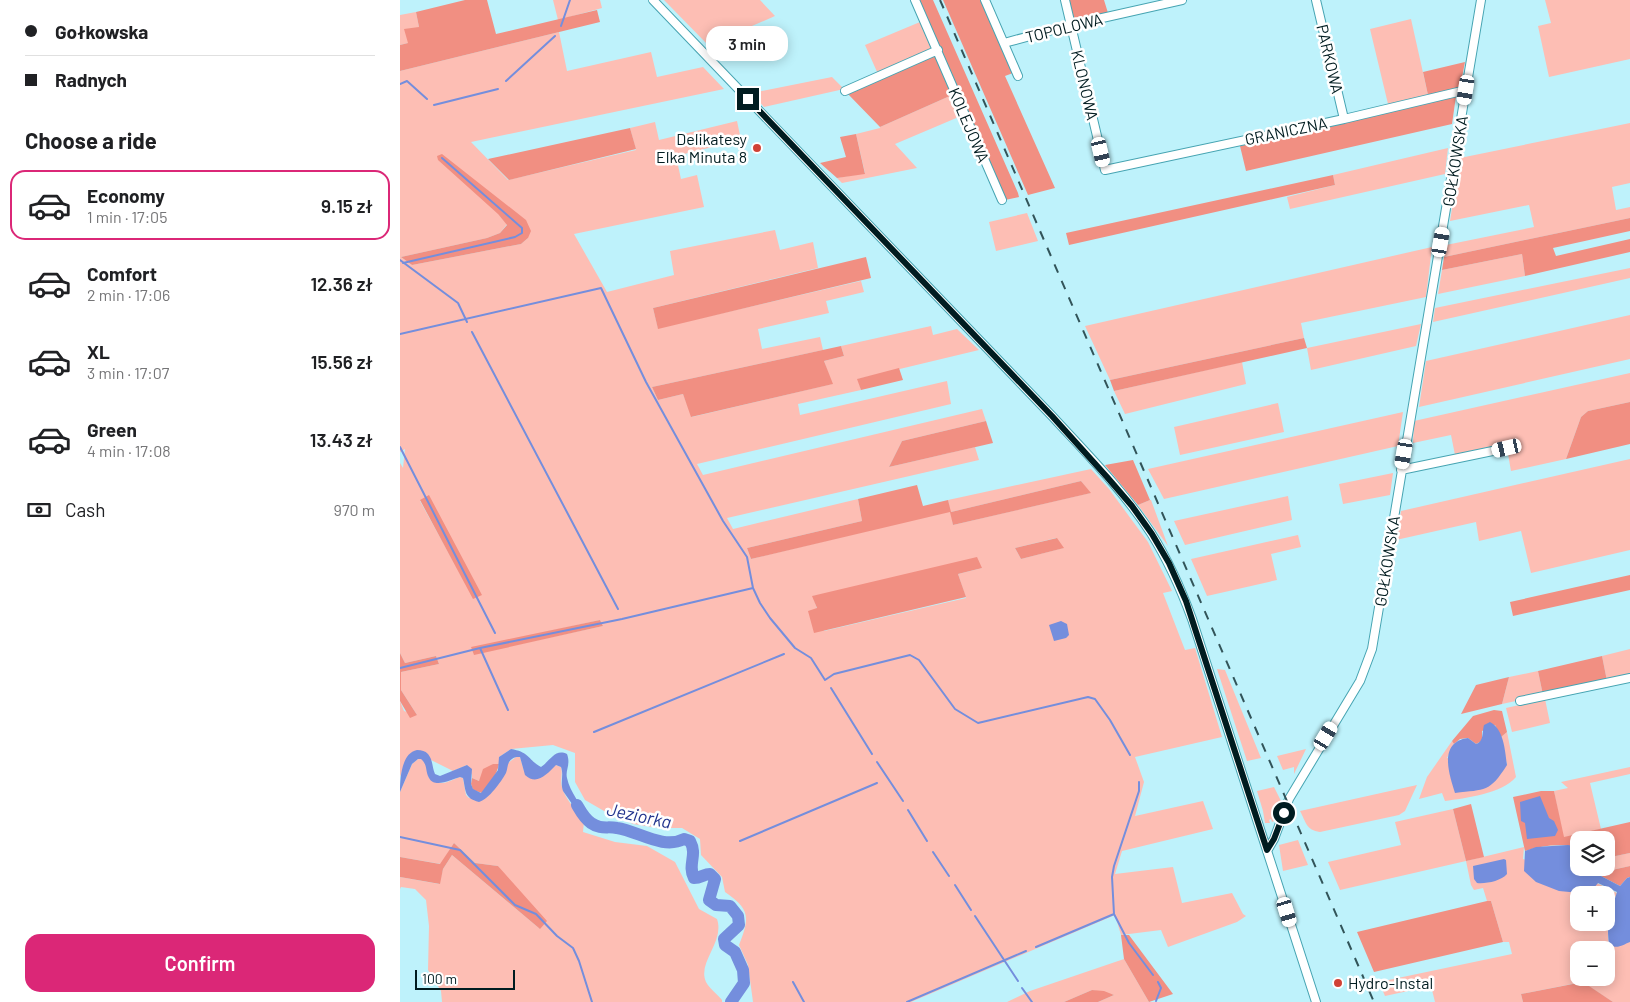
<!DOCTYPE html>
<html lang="en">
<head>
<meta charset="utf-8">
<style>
	:root { --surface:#fff; --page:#f2f2f2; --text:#202124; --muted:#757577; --line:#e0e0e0; --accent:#db2777 }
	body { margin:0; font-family:Barlow,sans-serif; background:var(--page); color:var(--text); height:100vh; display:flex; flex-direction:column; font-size:19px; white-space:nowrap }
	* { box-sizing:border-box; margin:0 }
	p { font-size:16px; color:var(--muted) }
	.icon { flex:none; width:28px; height:28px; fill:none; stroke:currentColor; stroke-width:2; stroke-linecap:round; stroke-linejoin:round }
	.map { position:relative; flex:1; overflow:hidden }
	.sheet { display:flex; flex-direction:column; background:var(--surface); width:400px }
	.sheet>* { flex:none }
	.banner { display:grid; align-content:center; height:110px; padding:0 25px; background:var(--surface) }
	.buttons { position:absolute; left:1170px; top:831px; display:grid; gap:10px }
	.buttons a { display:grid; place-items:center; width:45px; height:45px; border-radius:10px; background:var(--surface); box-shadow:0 2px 12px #0003; font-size:25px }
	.scale { position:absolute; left:15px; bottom:12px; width:100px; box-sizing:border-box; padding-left:5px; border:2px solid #001c20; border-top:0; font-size:14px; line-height:18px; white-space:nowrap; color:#001c20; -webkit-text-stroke:4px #fff; paint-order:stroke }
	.end { position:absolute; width:22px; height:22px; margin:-11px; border:6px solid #001c20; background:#fff; box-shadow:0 0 0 2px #fff }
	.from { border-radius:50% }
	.bubble { position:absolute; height:35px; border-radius:15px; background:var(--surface); box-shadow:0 2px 12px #0003; font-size:16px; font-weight:600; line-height:35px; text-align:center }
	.car { position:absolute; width:15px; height:30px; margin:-15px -8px; border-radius:6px; box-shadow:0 0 4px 1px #0007; background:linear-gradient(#fff 24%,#345 0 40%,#fff 0 76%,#345 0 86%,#fff 0) }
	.banner b { display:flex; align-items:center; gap:18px; height:48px; font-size:19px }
	.banner b+b { border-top:1px solid var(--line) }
	.banner i { width:12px; height:12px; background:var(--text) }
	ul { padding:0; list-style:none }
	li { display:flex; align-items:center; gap:15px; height:70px; margin:0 10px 8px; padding:0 15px; border:2px solid transparent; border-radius:15px }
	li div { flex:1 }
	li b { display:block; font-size:19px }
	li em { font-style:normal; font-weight:600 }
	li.active { border-color:var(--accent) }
	li>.icon { width:45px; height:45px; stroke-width:1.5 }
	h2 { padding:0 25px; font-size:22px; line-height:60px }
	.pay { display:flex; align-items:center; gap:12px; height:55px; padding:0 25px; font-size:19px }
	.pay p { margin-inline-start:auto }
	.cta { display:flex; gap:10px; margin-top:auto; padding:10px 25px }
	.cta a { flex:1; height:58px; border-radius:15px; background:var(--accent); color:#fff; font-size:20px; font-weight:600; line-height:58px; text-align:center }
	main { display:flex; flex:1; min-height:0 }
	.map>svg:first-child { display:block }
	.green { fill:#fdbeb4; fill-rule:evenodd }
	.forest { fill:#f18f82 }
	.water { fill:#748edd }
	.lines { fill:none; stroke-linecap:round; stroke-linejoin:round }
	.stream { stroke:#748edd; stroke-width:2 }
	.river { stroke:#748edd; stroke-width:12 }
	.minor-casing { stroke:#46a4b2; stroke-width:10 }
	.minor { stroke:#fff; stroke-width:8 }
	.rail { stroke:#325459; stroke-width:2; stroke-dasharray:9 9; stroke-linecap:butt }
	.route { stroke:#001c20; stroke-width:6 }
	.poi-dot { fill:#d04236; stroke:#fff; stroke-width:2 }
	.labels { text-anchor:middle; stroke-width:5; stroke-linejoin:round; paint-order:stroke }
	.street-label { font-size:16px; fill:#001c20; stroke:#fff }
	.poi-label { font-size:16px; fill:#001c20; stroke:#fff; text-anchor:end }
	.water-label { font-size:18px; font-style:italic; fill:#21338d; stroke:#fff }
</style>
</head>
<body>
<main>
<section class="sheet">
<div class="banner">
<b><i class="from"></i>Gołkowska</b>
<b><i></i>Radnych</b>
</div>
<h2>Choose a ride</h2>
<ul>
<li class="active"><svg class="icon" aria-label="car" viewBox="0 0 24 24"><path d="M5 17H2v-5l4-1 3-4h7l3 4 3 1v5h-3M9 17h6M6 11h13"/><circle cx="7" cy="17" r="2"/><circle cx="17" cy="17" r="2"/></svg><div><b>Economy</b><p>1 min · 17:05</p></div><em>9.15 zł</em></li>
<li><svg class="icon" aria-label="car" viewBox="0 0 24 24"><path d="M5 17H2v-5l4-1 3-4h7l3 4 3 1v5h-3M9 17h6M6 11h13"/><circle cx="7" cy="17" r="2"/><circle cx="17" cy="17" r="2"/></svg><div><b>Comfort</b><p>2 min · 17:06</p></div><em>12.36 zł</em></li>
<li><svg class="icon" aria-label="car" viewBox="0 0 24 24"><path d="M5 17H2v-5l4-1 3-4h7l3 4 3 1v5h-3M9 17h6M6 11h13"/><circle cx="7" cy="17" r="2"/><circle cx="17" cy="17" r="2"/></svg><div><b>XL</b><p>3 min · 17:07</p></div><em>15.56 zł</em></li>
<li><svg class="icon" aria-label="car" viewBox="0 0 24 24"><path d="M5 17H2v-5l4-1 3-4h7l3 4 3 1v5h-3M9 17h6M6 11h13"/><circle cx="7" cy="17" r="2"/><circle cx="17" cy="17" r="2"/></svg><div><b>Green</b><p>4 min · 17:08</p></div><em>13.43 zł</em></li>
</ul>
<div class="pay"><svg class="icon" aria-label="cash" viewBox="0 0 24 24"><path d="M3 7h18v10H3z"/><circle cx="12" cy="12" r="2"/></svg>Cash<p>970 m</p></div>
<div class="cta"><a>Confirm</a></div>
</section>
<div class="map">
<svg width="1230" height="1002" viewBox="0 0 1230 1002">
	<rect width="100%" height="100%" fill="#bef2fb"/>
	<path class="green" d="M153,0H200L202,8L158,20Z
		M264,0H360L375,16L308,45Z
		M1145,0H1230V59L1149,77L1138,26L1151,23Z
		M16,12L19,27L8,43L0,45V15Z
		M1011,19L1028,95L988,104L970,29Z
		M520,22L532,50L478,74L465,45Z
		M159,32L167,71L251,52L257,77L303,67L324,89L71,142L108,180L236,150L230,128L255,122L259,140L337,121L341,140L276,156L281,179L297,175L304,207L174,234L207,292L274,275L270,251L375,230L380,250L413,242L418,268L253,308L258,328L461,281L464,292L426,301L429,313L358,329L362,349L420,337L423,350L252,387L258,400L283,394L292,417L432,384L424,361L444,356L441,346L531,326L533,335L557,329L579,350L458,379L461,390L398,404L400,415L547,381L551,404L297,464L303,475L582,409L586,421L502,441L489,467L575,447L579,460L327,518L333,529L458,499L462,521L347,548L351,559L550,511L548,500L691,469L709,489L748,542L772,591L763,593L785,650L795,648L822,737L735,757L744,782L735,816L803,801L813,829L722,851L715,874L773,867L782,903L832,893L843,914L846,916L837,922L768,947L761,930L721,935L715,915L511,1002H353L348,965L339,945C350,917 350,909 325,892L322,877L301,855L300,839L282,828H259L233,824L218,816L211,815L185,800L175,782V753L153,745L111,749L99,757V764H93L79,781L72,778V775L67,765L53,771L31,760L27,753L5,762L0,777V701L4,711L17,715L1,690V672L39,664L36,656L5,663L0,653V463L3,468L5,449L0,452V71ZM98,214L128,238L121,244L12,265L1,257L87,238L100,233L107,224ZM681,481L690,493L553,525L551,512ZM29,496L74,599L20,501ZM656,538L663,548L621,559L615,548ZM582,568L558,574L566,598L424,631L413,596ZM200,620L203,626L74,654L72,648Z
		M432,77L444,89L364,107L352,93Z
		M552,95L561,116L495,144L517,168L442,183L437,178L465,173L456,134L480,128V127Z
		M1230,123V183L1212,187L1216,210L1230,207V218L1044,257L1046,245L1134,227L1129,205L1050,221L1060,158Z
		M1048,148L1045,174L890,209L887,197L935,185L933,175Z
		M627,213L638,241L596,251L589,222Z
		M1032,247L1026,297L901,323L904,338L710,380L685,326Z
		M1122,254L1125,276L1038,294L1042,270Z
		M1230,268V278L1033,322L1035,308Z
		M1230,315V359L1019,407L1026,361Z
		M1021,324L1016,346L911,370L907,348Z
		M842,362L846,384L725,414L714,391Z
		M1230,373V402L1188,411L1181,417L1166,459L1111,471L1106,443L1055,455L1051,435L1013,443L1014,421Z
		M878,403L884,432L780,455L774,427Z
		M1003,412L998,446L764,499L748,469Z
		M1230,459V550L1131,573L1121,531L1079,541L1076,522L996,540L1001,511Z
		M993,473L990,495L943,504L939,484Z
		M888,496L892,520L785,545L774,521Z
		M750,500H751L768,546L738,505Z
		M898,535L901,547L871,554L877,580L807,596L791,559Z
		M1230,649V675L1207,681L1202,656Z
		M817,669L825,670L861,758L847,761Z
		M1138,671L1143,695L1102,704L1109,677Z
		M1145,699L1150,723L1112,732L1106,708Z
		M1107,732L1116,777C1102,794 1065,798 1045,801L1042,793L1019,799L1027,777L1052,741L1054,744L1047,758L1107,765L1101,737Z
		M906,749L894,774V767L883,770L877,756Z
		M116,757H120L124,771L156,765L161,767C163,773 160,780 162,787C165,799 177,811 184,821L183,832L215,842L247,846L275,862L299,909L317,919C325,942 297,962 306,982C309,988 317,994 322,1000V1002H42L41,991L28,970L29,926L26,900L15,889L1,887L0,889V877L39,884L43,869L52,855L140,929L98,866L75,863L54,843L41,864L0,857V792L12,764L18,759H22L27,766L29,778C43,787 46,782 60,777L63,778L66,795L69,798L87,797L105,774L108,763Z
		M1230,767V774L1190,783L1201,829L1163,838L1154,791L1168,788L1161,782Z
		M1017,785L1005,811L999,815L920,832C906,830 906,822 900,811Z
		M874,787L882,803L874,821L872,822L871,819L869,820L870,823H865L863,811L857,791Z
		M1053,809L1066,861L1124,847L1123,859L1197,883L1217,893C1209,912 1206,923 1209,944L1230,942V1002H1213L1182,982L1121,994L1123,1002H1035L1031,986L985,996L979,982L1112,954L1109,942H1103L1091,901H1087L1083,888L1074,890L1071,885L1066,861L940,890L928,862L1001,845L995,822ZM1179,895H1206V922H1179ZM1179,950H1206V978H1179Z
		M898,840L908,865L883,871L879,845Z
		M1230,853V866L1203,872L1202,868H1206V858Z
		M724,959L749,1002H698L714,995L692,990L664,1002H607L630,991Z"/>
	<path class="forest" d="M65,0H87L96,34L197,10L200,22L0,71V45L8,43L4,29L19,27L16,12Z
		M519,0H533L618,193L619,197L605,200Z
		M543,0H581L613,73L605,76L655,188L628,195Z
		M669,0H704L708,13L674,21Z
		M535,55L552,95L480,127L447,93Z
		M1065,62L1060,88L1028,95L1023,72Z
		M1056,96L1052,124L846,171L840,146Z
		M230,128L236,149L109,180L88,159Z
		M456,134L465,174L437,178L420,163L446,157L440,137Z
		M42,154L126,220L131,231L128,238L121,244L12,265L1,257L87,238L100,233L107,225L98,214L38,160L37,156Z
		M933,175L935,185L669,245L666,233Z
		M1230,218V231L1153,248L1156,256L1230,239V252L1125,276L1122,254L1042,270L1044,257Z
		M466,257L471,278L258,329L253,308Z
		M904,338L907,348L714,391L710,380Z
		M441,346L444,356L424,361L433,384L291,417L283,394L258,400L252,387Z
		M499,368L503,380L461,390L457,379Z
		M1230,402V444L1166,459L1181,417L1188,411Z
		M586,421L593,443L489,467L502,441Z
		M733,460L750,500L738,505L705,465Z
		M681,481L691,493L553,525L550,512L351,559L347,548L462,521L458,499L517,485L523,506L548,500L551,512Z
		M29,495L82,595L73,599L20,500Z
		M657,538L664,548L621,559L615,548Z
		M577,557L582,568L558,574L566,597L414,633L408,611L417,608L412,596Z
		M1230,575V590L1113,616L1110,602Z
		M200,620L203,626L74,655L71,647Z
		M0,653L5,663L36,656L39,664L1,672V690L17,715L10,718L0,701Z
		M1202,656L1207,681L1143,695L1138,671Z
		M1109,677L1102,704L1061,714L1076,685Z
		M1094,710L1102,711L1107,732L1101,737L1095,725L1082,731V741L1076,744L1068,738L1060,739L1054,744L1052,741L1073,716Z
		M93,764H99C97,775 89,785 82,793L73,790L71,784L72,778L79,781L83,769Z
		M1141,791H1154L1164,837L1230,822V853L1206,858V840H1179V847C1161,844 1142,845 1125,851L1113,797Z
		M1071,804L1084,857L1066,861L1053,809Z
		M54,843L75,863L98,866L147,921L140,929L52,855L43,869L40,884L0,877V857L40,864Z
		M1230,866V877L1227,878L1220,886L1201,876L1203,872Z
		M1087,901H1091L1103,942L974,972L957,932Z
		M721,935H729L773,994L749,1002L724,959Z
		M1183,982L1213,1002H1123L1121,994Z
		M692,990L704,991L714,995L698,1002H664Z"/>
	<path class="water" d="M661,621L667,624L669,635L666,638L654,641L649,625Z
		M1090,722C1104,729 1105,751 1107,765C1089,793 1086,789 1055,793C1049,774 1038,742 1068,738L1076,744C1084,742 1082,732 1084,725Z
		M111,749C130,752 128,760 141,767C150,761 155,748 167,754C171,765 165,770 167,778C170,792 181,806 190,817L184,821L163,791C160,783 164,775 161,767L156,765C147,774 137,786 125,775L120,757C116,757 115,757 112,759C107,762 108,768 106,773C101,782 89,799 79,802C64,798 66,791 63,778L60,777C52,779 35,789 29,778C25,771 28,765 21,759H18L12,764L0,792C0,780 1,753 17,750C22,750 25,751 28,754C33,760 32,767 35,774L40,776L67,765L72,769L71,784L73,789L81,793L98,770L99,757Z
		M1140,796L1149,818L1154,821L1158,830L1155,836L1127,839L1125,823L1121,821L1120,802Z
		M1168,845L1179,847V868H1202L1203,872L1201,876L1220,886L1227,878L1230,877V942C1222,945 1217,950 1209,944C1206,919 1210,915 1217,892L1198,883L1193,889L1180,893L1159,891L1136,882L1124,871L1125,851L1136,847Z
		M1104,859L1106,860L1107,874C1101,881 1086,884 1077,883L1074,879L1073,866Z"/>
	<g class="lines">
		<path class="stream" d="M161,26L170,0
			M106,81L155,36
			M0,84L7,81L27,99
			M34,105L98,89
			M0,260L58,303L67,322
			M3,263L115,237L122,233V228L42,158
			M72,332L218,609
			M0,334L201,288L246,382L323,521L347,557L353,588
			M0,447L95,633
			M0,668L80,648
			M431,688L472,754
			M108,710L80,648L222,619L353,588L360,603L370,618L395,648L411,658L425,680L434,674L510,655L519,660L555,709L578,723L688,697L695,699L710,720L730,755
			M194,732L384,654
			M477,762L503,801
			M508,810L527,841
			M0,837L60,850L115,905L136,914L157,936L173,948L179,961L192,1002
			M340,841L477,783
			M533,852L549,876
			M555,885L571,910
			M714,914L729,943L753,975
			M575,916L618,981
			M636,947L714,914L712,877L714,866L739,791V782
			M393,982L404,1002
			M622,988L632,1002
			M756,1001L761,988L758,982
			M507,1002L626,951"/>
		<path class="river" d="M177,805C181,812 184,818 191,823C201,830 207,826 217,828C238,831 263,850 284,839L290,841C298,856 287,864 294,878C301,878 304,874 310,874L315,879L309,900L316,905L330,906L338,916L339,925L324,939L325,945L335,952L343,970L344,983L331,1002"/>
		<g class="minor-casing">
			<path id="minor" d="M253,0L652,416C686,453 723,490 751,533C768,560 781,589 792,619L916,1002
				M515,0L602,200
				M585,0L618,76
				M665,0L705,170L944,119L1066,90
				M916,0L944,119
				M604,43L671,25L782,0
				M445,91L538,50
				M1001,470L1107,448
				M1120,701L1230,678
				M867,851L874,839L889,799L960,681L972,649L1081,0"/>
		</g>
		<use href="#minor" class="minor"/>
		<path class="rail" d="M540,0L974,1002"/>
	</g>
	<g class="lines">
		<path class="route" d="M348,99L652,416L707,477L732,506L752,534L769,563L786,601L867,850L874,839L884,813"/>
	</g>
	<g class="poi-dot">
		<circle cx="357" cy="148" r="5"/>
		<circle cx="938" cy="983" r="5"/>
	</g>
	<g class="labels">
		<g class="street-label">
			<text transform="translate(664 28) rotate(-14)" y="6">TOPOLOWA</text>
			<text transform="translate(930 59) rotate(77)" y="6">PARKOWA</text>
			<text transform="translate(685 85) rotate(77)" y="6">KLONOWA</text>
			<text transform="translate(569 125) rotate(67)" y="6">KOLEJOWA</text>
			<text transform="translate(886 131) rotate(-12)" y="6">GRANICZNA</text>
			<text transform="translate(1055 161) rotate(-81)" y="6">GOŁKOWSKA</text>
			<text transform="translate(987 561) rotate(-81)" y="6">GOŁKOWSKA</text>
		</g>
		<g class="poi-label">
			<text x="347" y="145">Delikatesy<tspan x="347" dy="18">Elka Minuta 8</tspan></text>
			<text x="948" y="989" text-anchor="start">Hydro-Instal</text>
		</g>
		<g class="water-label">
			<text transform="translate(239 816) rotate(12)" y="6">Jeziorka</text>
		</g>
	</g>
</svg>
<div class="buttons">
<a><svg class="icon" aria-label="layers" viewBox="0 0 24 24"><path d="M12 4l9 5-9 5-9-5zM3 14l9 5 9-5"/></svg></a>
<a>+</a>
<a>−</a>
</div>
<div class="scale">100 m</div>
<i class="end from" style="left:884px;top:813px"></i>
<i class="end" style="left:348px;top:99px"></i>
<div class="bubble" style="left:306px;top:26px;width:82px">3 min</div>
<i class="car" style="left:1066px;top:90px;rotate:189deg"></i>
<i class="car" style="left:701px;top:152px;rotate:167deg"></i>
<i class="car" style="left:1041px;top:242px;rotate:10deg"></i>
<i class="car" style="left:1107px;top:448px;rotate:257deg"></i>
<i class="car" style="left:1004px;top:454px;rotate:190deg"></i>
<i class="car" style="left:926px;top:736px;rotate:31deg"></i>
<i class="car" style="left:887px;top:912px;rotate:163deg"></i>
</div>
</main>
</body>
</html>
